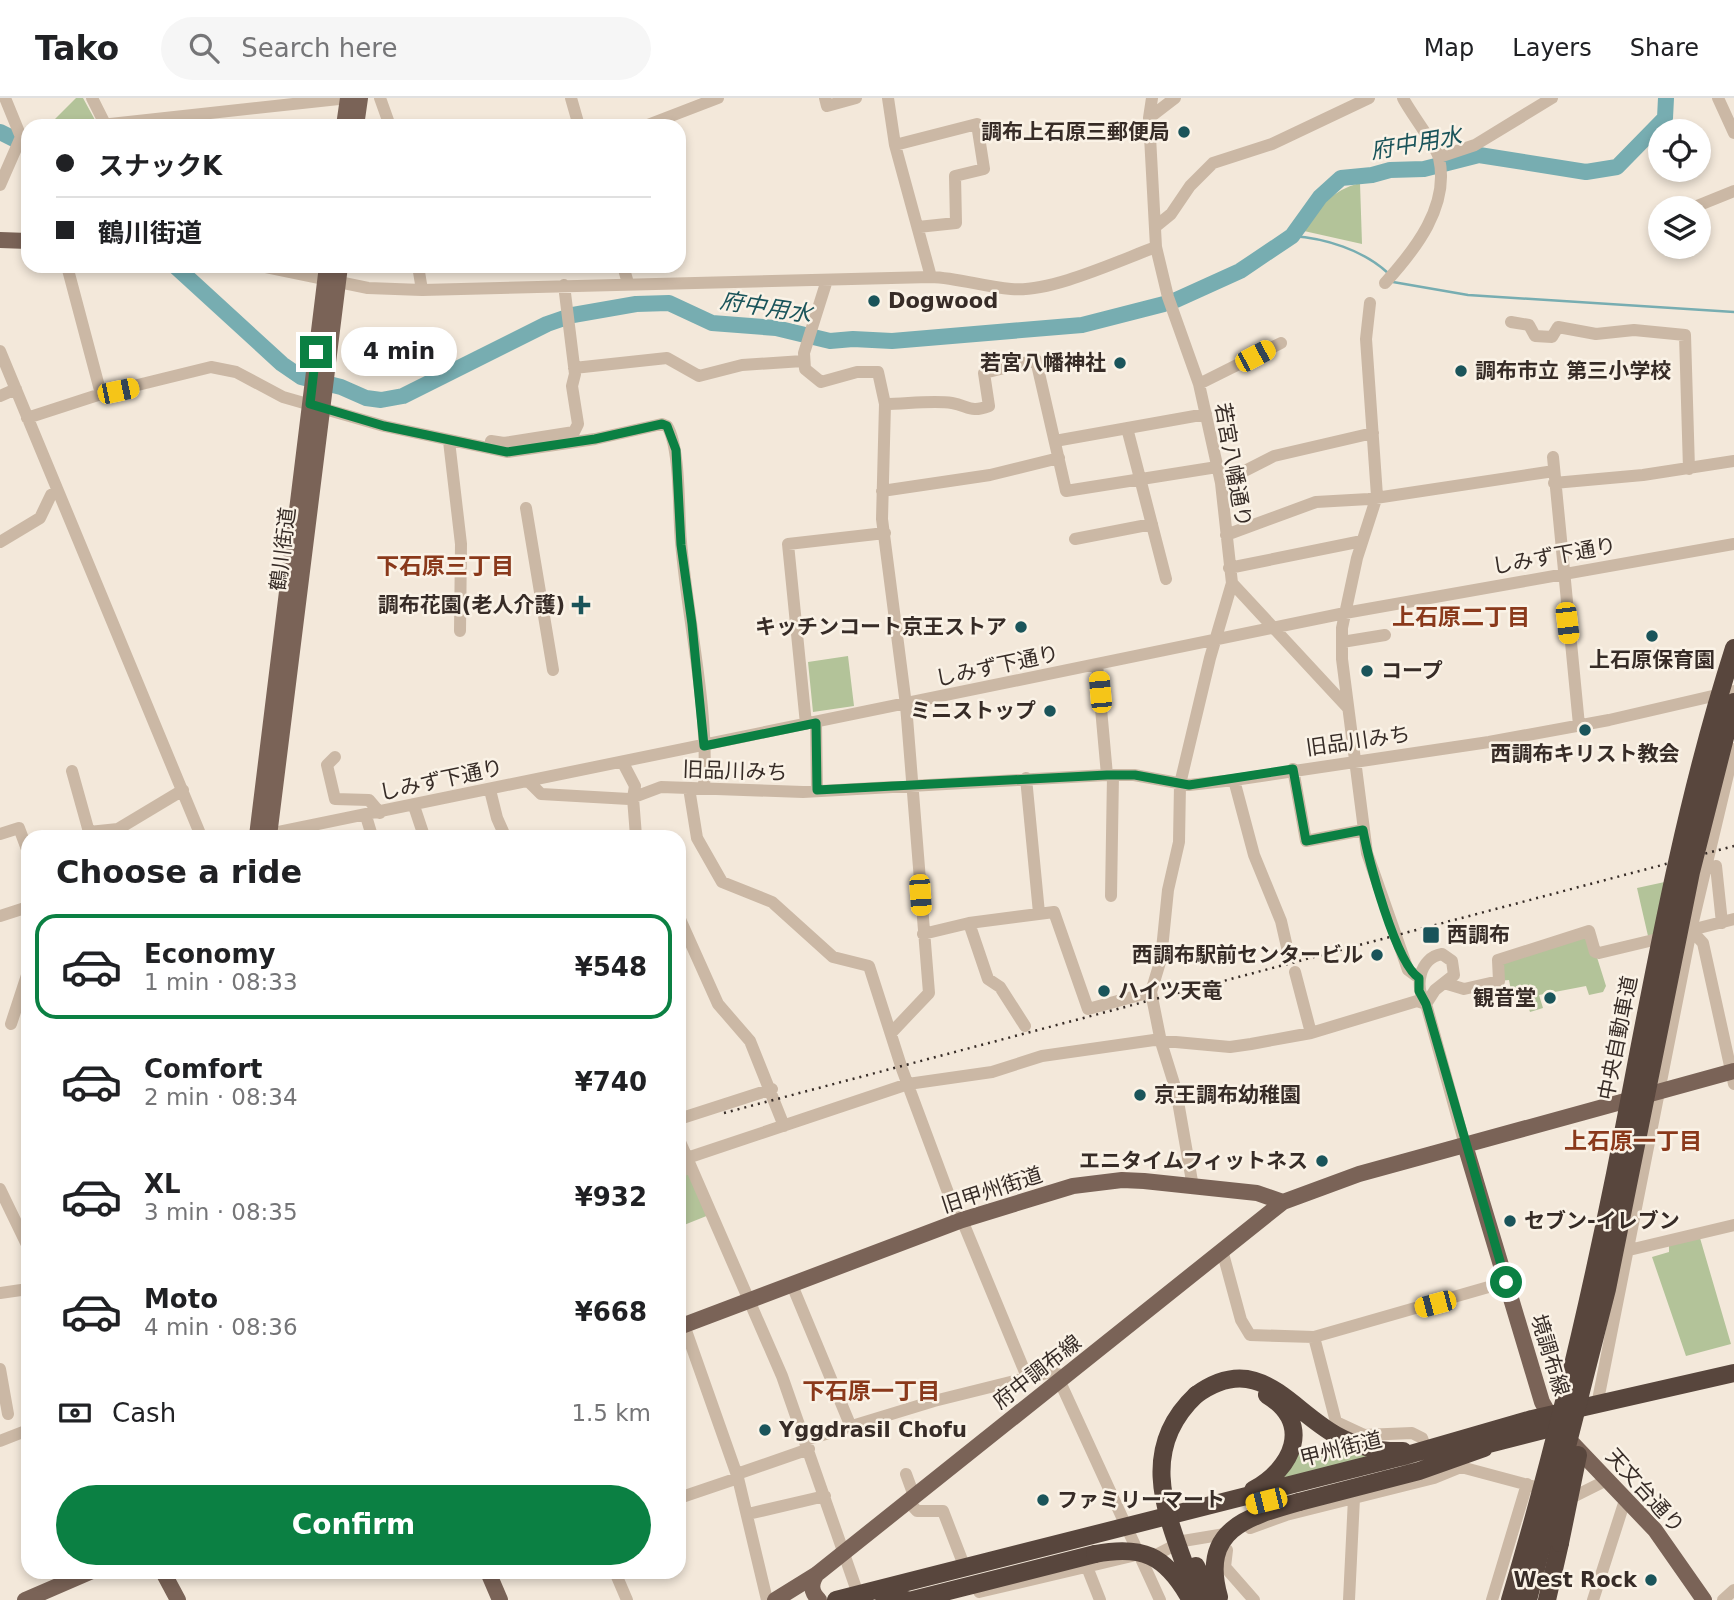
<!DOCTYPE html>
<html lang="en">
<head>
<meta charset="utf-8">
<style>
	:root { --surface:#fff; --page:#f6f6f6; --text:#202124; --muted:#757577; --line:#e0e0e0; --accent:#0b8043 }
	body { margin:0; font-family:"DejaVu Sans","Noto Sans JP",sans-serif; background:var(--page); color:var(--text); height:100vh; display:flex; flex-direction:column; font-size:26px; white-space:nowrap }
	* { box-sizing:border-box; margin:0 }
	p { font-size:23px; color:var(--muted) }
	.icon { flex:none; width:38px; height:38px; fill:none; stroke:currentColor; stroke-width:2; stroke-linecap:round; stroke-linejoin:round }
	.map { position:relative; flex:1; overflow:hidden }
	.panel { position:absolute; left:21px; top:732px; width:665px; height:749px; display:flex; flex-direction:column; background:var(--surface); border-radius:21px; box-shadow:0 4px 10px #0003 }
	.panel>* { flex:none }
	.guide { position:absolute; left:21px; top:21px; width:665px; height:154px; border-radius:21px; box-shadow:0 4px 10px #0003; display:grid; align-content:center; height:154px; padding:0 35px; background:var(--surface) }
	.fabs { position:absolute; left:1648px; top:21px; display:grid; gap:14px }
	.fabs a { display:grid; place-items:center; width:63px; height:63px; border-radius:50%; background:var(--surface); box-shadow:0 4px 10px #0003; font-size:35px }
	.end { position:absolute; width:32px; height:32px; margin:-16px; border:9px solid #0b8043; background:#fff; box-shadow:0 0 0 4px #fff }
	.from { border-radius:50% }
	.bubble { position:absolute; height:49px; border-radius:24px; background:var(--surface); box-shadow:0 4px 10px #0003; font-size:23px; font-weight:600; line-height:49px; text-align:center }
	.car { position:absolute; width:21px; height:42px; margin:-21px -10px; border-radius:9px; box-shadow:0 0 5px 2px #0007; background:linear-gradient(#f5c518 24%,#345 0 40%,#f5c518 0 76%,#345 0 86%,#f5c518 0) }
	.guide b { display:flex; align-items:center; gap:24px; height:66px; font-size:26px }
	.guide b+b { border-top:2px solid var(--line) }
	.guide i { width:18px; height:18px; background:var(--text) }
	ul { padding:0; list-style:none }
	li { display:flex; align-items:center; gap:21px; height:105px; margin:0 14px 10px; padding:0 21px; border:4px solid transparent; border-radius:21px }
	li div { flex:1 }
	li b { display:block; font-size:26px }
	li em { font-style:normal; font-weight:600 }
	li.selected { border-color:var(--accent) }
	li>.icon { width:63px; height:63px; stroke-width:1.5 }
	h2 { padding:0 35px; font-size:32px; line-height:84px }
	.pay { display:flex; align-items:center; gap:18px; height:77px; padding:0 35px; font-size:26px }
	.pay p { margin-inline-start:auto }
	.primary-button { display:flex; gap:14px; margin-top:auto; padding:14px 35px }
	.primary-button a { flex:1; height:80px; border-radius:42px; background:var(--accent); color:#fff; font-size:28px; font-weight:600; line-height:80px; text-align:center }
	header { display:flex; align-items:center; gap:42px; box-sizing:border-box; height:98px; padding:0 35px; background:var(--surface); border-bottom:2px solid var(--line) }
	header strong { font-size:33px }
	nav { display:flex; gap:38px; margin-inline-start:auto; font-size:24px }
	.search { width:490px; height:63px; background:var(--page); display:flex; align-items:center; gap:18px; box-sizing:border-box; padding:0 24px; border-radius:38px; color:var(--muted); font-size:26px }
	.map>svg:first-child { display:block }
	.green { fill:#b3c399 }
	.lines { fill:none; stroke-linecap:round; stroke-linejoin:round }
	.stream { stroke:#77adb1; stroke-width:2.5 }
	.river { stroke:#77adb1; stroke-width:16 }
	.minor { stroke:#cbb8a5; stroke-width:12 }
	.major { stroke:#7a6357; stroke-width:16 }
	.highway { stroke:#58463d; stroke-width:18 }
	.rail { stroke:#372c27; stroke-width:2.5; stroke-dasharray:2 5; stroke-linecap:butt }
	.highway-bridge { stroke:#58463d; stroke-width:18 }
	.route { stroke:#0b8043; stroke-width:9 }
	.poi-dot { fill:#1a545a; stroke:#faf2e6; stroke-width:2.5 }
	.labels { text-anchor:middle; stroke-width:5; stroke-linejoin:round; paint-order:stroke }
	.poi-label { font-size:21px; font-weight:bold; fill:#372c27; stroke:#faf2e6; text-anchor:end }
	.street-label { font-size:21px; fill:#372c27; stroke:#faf2e6 }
	.water-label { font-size:23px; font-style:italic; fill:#1a545a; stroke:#faf2e6 }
	.neighbourhood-label { font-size:23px; font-weight:bold; fill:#8a391b; stroke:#faf2e6 }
</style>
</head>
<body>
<header>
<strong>Tako</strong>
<div class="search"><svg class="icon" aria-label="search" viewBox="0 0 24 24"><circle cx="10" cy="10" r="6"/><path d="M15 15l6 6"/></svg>Search here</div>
<nav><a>Map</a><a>Layers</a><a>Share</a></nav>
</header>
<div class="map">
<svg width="1734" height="1502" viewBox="0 0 1734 1502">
	<rect width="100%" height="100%" fill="#f3e8da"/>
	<path class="green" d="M76,0H83L95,22H54Z
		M1360,85L1362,146L1304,133C1317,109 1333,92 1360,85Z
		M848,558L854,608L813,614L808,564Z
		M1697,777L1688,827L1648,838L1637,790Z
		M1590,837L1606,888L1603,894L1589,897L1586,888L1539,897L1543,910L1530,914L1524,895L1512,898L1509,882L1499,883V865Z
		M690,1073L709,1117L679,1129V1077Z
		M1700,1140L1731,1246L1686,1258L1652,1159L1669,1154V1147Z
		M1338,1343L1374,1357L1278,1383L1297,1355L1305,1357Z"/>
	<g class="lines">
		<path class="stream" d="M1292,138C1325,140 1363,152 1388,175
			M1393,184L1468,197L1734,214"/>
		<path class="river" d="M0,34L28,48
			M175,168L282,266L301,279L341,289L366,300L381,302L403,298L547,226L573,217L636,206L669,205L712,225L776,230L830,243L853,241L892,243L1082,227L1164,206
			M1176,202L1240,173L1292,138L1320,99L1341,80L1372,77L1390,72L1424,71L1479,57L1586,74L1617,69L1665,20L1666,0"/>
		<path class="minor" d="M92,0L106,28
			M380,0L390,28
			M571,0L579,28
			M825,0L827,8L856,0
			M888,0L895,47L931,179
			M1152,0L1149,20L1156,149L1168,199L1199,286L1221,385L1232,485L1347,609
			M1718,0L1734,35
			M1149,20L1175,0
			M92,28L348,0
			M645,28L718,0
			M895,47L977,26L984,71L955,78L956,125L918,129
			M1439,59L1475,47L1552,0
			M0,87L21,39L5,0
			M1692,110L1734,93
			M1155,129L1171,116L1190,88L1213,65L1272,46L1369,0
			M67,168L101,296
			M261,168L368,190L422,192L931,179C959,180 984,189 1011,191C1050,195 1118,163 1156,149
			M418,168L422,192
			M623,168L628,185
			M827,182L804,255L805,271L821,284L857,274H878L885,306L882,421L906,607L929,895L892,934
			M1385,185C1415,152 1450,108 1439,60C1436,47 1411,16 1403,0
			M1370,205L1366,241L1377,398L1357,460L1342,530V561L1367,755L1408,872L1419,880
			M1511,224L1529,227L1535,238L1552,239L1558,229L1596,236L1634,232L1685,237L1689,371
			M0,253L201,738
			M574,270L667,260L699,278L742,267L803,263
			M1199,286L1281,245
			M0,298L16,291
			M885,306C905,306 933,302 952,305C969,308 970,315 989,308L984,275L1036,262L1066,393L1217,369
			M27,320L101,296L211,269L236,274L283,299L384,328L507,354L595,341L662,326L667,328C681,350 678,416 681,444C688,526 709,608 704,690
			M1127,330L1166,481
			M449,343L461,446L460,533
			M491,343L504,345L574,334L578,326L572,288L575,276L564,187
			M1055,343L1206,316
			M1553,359L1579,627
			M1221,385L1274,358L1373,335
			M1554,385L1643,377L1734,363
			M882,393L990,377L1059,360
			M526,410L553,572
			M1226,437L1316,404L1369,401L1554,373
			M1075,441L1152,426
			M0,444L40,420L51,397L58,393
			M1229,470L1362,443
			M1342,544L1385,537
			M1097,566L1107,677
			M816,625L817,692
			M806,626L788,446L885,435
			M335,659L327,667L335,701L369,702L380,715
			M623,665L635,688L633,700L636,738
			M1293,671L1306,743L1363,732
			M72,673L89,734L118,731L183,692
			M1026,680L1039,815
			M1234,682L1254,757L1281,823L1289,858
			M529,684L541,696L629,701L661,689L803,694L1107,677H1134L1189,687L1234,682L1489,644L1609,622L1734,593
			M689,690L697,740L722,784L772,804L833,859L869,868L902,971L959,1124
			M490,692L497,720L505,738
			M414,708L424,738
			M366,718L372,738
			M0,736L19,730L28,754
			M264,737L1345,515L1734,446
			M1716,768L1722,825
			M1111,798L1113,677
			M0,818L28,809
			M679,819L718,906L750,943L784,1028
			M969,825L988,881L1000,889L1025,928
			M1691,832L1703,845L1734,986
			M1687,833L1734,821
			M923,836L969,825L1054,814L1088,911L1151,894
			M1295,874L1311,935
			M1444,885L1464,891L1499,883L1498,862L1589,833L1595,854L1599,855L1666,839
			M1426,906L1435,892L1454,877L1452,863L1442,856C1419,860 1414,889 1426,906L1465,1047
			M11,926L28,874
			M679,1021L772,991
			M687,1060L908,986L992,974L1042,958L1154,942L1230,949L1251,946L1311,935L1417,903L1426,906
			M691,1069L782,1278L858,1496
			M679,1074L691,1069L680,1044
			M1193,1089L1176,992L1161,944L1151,894L1161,861L1168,792L1179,744L1180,686L1210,560L1232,485
			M0,1091L28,1149
			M962,1122L1027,1279
			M1222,1152L1241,1222L1250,1237L1314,1239L1506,1184
			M1629,1152L1734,1127
			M792,1187L851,1329
			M0,1195L28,1191
			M684,1227L738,1380L767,1502
			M1314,1239L1336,1324L1364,1337L1412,1335L1422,1340L1426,1351
			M0,1271L8,1316
			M1597,1307L1691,832L1734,651
			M806,1342L934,1303L1055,1273L1160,1502
			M0,1343L28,1332
			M737,1376L809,1351
			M906,1376L914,1398
			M679,1400L738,1380
			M908,1403L917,1413H943L965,1470
			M748,1416L825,1398
			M1250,1430L1286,1417L1434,1380L1461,1369L1573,1399L1609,1381
			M1227,1452L1225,1469L1254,1502
			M1146,1462L1183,1443L1231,1435
			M1087,1469L1100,1502
			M615,1474L627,1502
			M979,1494L1132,1458
			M1349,1502L1354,1400
			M1492,1502L1527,1386
			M1593,1502L1626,1399
			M1723,1502L1734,1492"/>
		<path class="major" d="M344,28L348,0
			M356,28L360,0
			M0,142L28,143
			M257,738L327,168
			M269,738L340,168
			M1465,1047L1542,1304L1555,1327
			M679,1229L962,1122L1073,1088L1122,1082L1144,1083L1257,1095L1283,1104
			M1573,1346L1655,1432L1704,1502
			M163,1474L178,1502
			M488,1474L500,1502
			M817,1476C810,1486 811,1494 819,1502
			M25,1502L90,1474
			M775,1502L817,1476L1283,1104L1359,1076L1734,973"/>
		<path class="highway" d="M1196,1297C1258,1252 1288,1310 1336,1337C1356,1348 1380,1354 1403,1353
			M1469,1351L1571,1325
			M1253,1392C1292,1371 1314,1326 1267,1297
			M1299,1404L1419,1373L1484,1350
			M884,1499L907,1502
			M836,1502L1404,1358L1532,1321L1734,1275
			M913,1502L1095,1456
			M1547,1502L1560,1445"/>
		<path class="rail" d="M724,1015L1734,748"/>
		<path class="highway-bridge" d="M1196,1297C1130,1359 1175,1432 1197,1502
			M1560,1445L1578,1357
			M1095,1456C1142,1447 1165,1457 1189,1499
			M1196,1468L1212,1502
			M1219,1499C1200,1432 1246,1419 1299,1404
			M1510,1502C1552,1362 1586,1219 1615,1076C1650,899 1679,721 1734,550
			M1528,1502L1607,1191L1691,774L1734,604"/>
	</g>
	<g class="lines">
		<path class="route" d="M316,254L310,306L384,328L507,354L595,341L662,326L667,328L676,352L681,447L692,526L704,648L816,625L817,692L1107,677H1135L1189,687L1293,671L1306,743L1363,732C1368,761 1396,866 1419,880V893L1426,906L1506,1184"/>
	</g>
	<g class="poi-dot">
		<circle cx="1184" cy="34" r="7"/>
		<circle cx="874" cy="203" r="7"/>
		<circle cx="1120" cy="265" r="7"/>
		<circle cx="1461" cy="273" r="7"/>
		<path d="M577.5 496.5h7v7h7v7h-7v7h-7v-7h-7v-7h7z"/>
		<circle cx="1021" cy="529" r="7"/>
		<circle cx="1652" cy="538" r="7"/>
		<circle cx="1367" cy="573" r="7"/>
		<circle cx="1050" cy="613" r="7"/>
		<circle cx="1585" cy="632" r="7"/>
		<rect x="1422" y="828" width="18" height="18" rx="3.5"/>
		<circle cx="1377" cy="857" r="7"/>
		<circle cx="1104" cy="893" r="7"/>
		<circle cx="1550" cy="900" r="7"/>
		<circle cx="1140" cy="997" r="7"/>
		<circle cx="1322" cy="1063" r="7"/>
		<circle cx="1510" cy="1123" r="7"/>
		<circle cx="765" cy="1332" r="7"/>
		<circle cx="1043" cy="1402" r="7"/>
		<circle cx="1651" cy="1482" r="7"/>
	</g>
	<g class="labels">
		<g class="poi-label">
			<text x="1170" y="41">調布上石原三郵便局</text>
			<text x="888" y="210" text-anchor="start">Dogwood</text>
			<text x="1106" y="272">若宮八幡神社</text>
			<text x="1475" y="280" text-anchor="start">調布市立 第三小学校</text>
			<text x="565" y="514">調布花園(老人介護)</text>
			<text x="1007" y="536">キッチンコート京王ストア</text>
			<text x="1652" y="569" text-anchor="middle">上石原保育園</text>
			<text x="1381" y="580" text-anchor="start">コープ</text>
			<text x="1036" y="620">ミニストップ</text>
			<text x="1585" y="663" text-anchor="middle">西調布キリスト教会</text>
			<text x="1447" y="844" text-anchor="start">西調布</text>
			<text x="1363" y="864">西調布駅前センタービル</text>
			<text x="1118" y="900" text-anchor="start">ハイツ天竜</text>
			<text x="1536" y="907">観音堂</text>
			<text x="1154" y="1004" text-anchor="start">京王調布幼稚園</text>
			<text x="1308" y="1070">エニタイムフィットネス</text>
			<text x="1524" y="1130" text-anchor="start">セブン-イレブン</text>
			<text x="779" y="1339" text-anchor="start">Yggdrasil Chofu</text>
			<text x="1057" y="1409" text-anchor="start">ファミリーマート</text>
			<text x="1637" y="1489">West Rock</text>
		</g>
		<g class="street-label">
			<text transform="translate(1233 367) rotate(80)" y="7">若宮八幡通り</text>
			<text transform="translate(283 451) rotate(-83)" y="7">鶴川街道</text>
			<text transform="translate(1554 458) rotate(-10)" y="7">しみず下通り</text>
			<text transform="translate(997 568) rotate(-12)" y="7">しみず下通り</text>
			<text transform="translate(1358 643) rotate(-8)" y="7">旧品川みち</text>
			<text transform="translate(735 673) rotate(2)" y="7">旧品川みち</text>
			<text transform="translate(441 682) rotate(-12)" y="7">しみず下通り</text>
			<text transform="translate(1618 940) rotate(-79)" y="7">中央自動車道</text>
			<text transform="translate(992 1092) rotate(-18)" y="7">旧甲州街道</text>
			<text transform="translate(1550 1257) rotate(73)" y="7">境調布線</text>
			<text transform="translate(1037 1274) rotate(-38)" y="7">府中調布線</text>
			<text transform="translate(1341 1351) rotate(-14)" y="7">甲州街道</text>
			<text transform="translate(1645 1393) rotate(48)" y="7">天文台通り</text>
		</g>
		<g class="water-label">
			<text transform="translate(1416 45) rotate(-10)" y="8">府中用水</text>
			<text transform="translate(766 209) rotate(9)" y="8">府中用水</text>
		</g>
		<g class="neighbourhood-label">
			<text x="445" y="476">下石原三丁目</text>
			<text x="1461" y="527">上石原二丁目</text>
			<text x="1633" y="1051">上石原一丁目</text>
			<text x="871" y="1301">下石原一丁目</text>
		</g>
	</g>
</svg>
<div class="fabs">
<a><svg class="icon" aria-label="locate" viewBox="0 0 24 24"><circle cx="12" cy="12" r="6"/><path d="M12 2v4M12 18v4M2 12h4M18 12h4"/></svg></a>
<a><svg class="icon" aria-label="layers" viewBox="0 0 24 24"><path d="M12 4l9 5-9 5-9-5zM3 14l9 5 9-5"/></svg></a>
</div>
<i class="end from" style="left:1506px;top:1184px"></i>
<i class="end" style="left:316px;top:254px"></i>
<div class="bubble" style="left:341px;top:229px;width:116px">4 min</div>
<i class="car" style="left:1255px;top:258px;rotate:62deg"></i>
<i class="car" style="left:118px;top:293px;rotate:78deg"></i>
<i class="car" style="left:1567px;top:525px;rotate:173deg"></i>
<i class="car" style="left:1100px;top:594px;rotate:355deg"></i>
<i class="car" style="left:920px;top:797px;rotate:176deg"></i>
<i class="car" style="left:1435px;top:1206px;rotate:255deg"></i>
<i class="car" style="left:1266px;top:1403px;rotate:256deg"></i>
<div class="guide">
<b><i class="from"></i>スナックK</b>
<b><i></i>鶴川街道</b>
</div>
<section class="panel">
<h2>Choose a ride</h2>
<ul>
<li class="selected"><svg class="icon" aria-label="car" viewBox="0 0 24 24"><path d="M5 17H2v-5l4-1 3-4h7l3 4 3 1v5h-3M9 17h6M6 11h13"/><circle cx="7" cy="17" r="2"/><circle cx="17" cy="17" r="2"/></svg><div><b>Economy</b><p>1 min · 08:33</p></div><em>¥548</em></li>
<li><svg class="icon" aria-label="car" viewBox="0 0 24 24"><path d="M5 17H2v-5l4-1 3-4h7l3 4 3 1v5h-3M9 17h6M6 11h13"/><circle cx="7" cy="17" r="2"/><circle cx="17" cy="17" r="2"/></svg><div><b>Comfort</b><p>2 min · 08:34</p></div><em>¥740</em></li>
<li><svg class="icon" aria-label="car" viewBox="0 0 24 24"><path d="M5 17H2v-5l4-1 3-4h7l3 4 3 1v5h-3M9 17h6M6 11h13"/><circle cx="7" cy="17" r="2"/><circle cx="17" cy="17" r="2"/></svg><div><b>XL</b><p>3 min · 08:35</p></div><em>¥932</em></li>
<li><svg class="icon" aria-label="car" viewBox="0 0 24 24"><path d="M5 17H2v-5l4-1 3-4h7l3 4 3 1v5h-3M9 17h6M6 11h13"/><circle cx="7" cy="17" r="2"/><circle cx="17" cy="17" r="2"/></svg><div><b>Moto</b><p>4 min · 08:36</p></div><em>¥668</em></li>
</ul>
<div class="pay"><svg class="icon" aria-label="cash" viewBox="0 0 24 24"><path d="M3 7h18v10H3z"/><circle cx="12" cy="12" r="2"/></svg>Cash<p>1.5 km</p></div>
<div class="primary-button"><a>Confirm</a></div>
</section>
</div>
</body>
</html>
